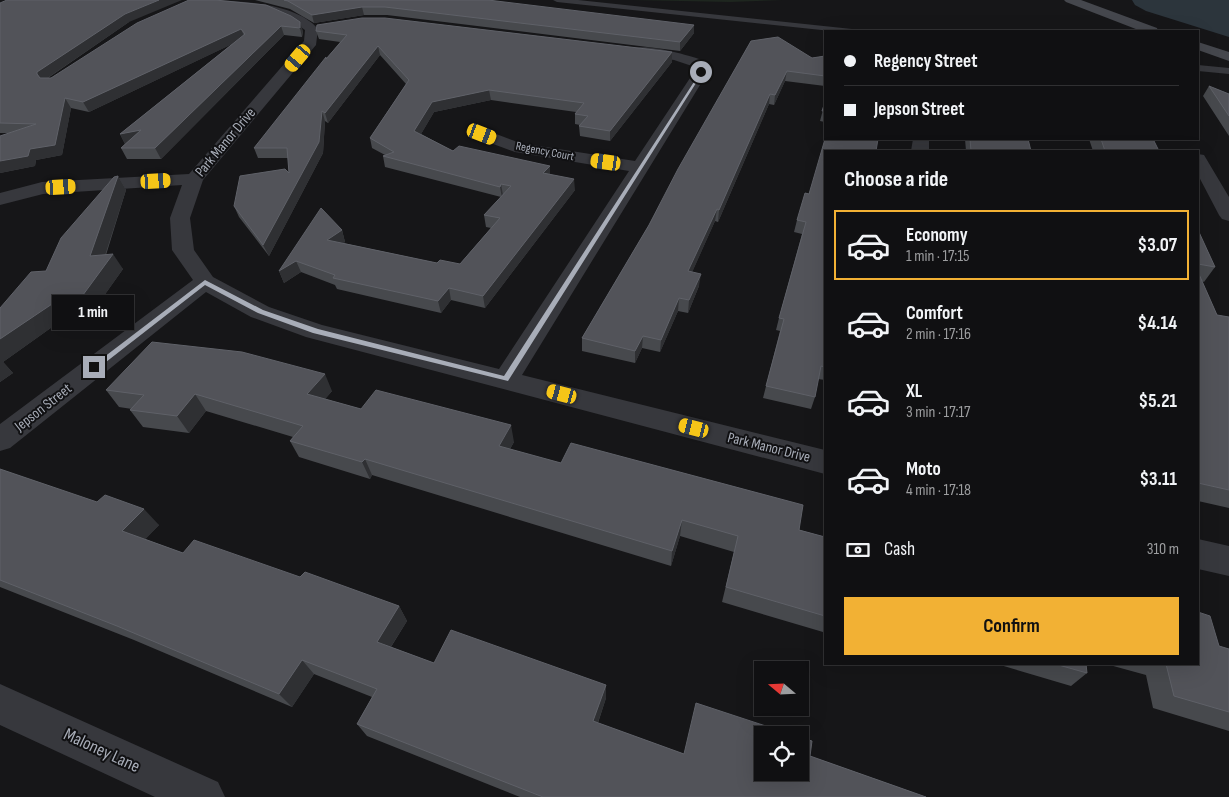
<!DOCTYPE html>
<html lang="en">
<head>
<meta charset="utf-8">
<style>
	:root { --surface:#101012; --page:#1e1e20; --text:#f1f3f6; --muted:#9c9d9f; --line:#303032; --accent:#f2b134 }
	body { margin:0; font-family:"Sofia Sans Condensed",sans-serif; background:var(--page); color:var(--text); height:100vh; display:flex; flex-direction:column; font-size:19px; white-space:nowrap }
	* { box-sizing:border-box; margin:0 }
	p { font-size:16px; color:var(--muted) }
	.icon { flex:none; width:28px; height:28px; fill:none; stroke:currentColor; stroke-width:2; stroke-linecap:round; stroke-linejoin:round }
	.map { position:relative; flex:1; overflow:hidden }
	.sheet { position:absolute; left:824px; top:150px; width:375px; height:515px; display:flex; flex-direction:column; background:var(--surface); border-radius:0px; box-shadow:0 5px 20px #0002,0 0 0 1px var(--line) }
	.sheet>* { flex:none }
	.guide { position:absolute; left:824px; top:30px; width:375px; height:110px; border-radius:0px; box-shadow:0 5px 20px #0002,0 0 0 1px var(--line); display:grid; align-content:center; height:110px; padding:0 20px; background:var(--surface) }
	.needle { width:32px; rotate:289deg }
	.fabs { position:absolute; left:754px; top:661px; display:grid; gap:10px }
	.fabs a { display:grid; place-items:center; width:55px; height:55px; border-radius:0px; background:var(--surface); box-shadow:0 5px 20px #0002,0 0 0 1px var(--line); font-size:25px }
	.end { position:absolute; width:22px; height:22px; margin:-11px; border:6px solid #a8adb8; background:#111; box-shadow:0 0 0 2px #111 }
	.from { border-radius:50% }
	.bubble { position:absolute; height:35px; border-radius:0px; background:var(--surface); box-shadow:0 5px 20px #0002,0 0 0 1px var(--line); font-size:16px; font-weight:700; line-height:35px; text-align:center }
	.car { position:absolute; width:15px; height:30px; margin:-15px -8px; border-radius:6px; box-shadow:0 0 4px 1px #0007; background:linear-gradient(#f5c518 24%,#345 0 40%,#f5c518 0 76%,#345 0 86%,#f5c518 0) }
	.guide b { display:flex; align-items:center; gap:18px; height:48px; font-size:19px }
	.guide b+b { border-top:1px solid var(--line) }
	.guide i { width:12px; height:12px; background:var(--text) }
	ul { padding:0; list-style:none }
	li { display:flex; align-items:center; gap:15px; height:70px; margin:0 10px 8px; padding:0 10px; border:2px solid transparent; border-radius:0px }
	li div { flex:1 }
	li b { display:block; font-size:19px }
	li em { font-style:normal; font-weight:700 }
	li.active { border-color:var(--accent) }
	li>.icon { width:45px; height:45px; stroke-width:1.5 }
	h2 { padding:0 20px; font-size:22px; line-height:60px }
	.pay { display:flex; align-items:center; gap:12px; height:55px; padding:0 20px; font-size:19px }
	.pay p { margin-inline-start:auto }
	.primary-button { display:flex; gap:10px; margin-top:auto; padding:10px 20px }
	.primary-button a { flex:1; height:58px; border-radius:0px; background:var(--accent); color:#111; font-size:20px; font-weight:700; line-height:58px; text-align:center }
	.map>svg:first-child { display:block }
	.green { fill:#1e261f }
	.water { fill:#2c353c }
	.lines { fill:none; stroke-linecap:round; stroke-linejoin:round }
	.lane { fill:#37383d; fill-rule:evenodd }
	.street { fill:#37383d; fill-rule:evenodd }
	.secondary { fill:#45474d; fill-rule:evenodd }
	.wall { fill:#47494d }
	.shaded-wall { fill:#2f3033 }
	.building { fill:#525359; stroke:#5f6168 }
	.route { fill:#a8adb8 }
	.labels { text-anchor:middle; stroke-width:4; stroke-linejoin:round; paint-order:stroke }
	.far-street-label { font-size:12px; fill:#a8adb8; stroke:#111113 }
	.street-label { font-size:15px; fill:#a8adb8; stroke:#111113 }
	.near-street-label { font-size:18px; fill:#a8adb8; stroke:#111113 }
</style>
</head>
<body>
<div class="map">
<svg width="1229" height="797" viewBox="0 0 1229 797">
	<rect width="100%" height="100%" fill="#161618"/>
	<path class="green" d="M631,0H783L730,2Z"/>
	<path class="water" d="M1132,0H1229V37L1146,11L1135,5Z"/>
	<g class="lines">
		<path class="lane" d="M553,0H578L852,29L856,31H831L557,2Z
			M1198,65L1229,68V74L1198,71Z"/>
		<path class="street" d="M189,0C225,0 294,0 318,29L316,45L203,180L190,218L194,250L213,277L269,307L322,325L499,369L629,171L515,152L477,138L475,134L477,130L483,129L520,143L635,161L694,72L692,66L674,60L636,55L629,51C638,40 690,56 703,60L708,72L522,375L825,450V474L306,337L251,317L206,292L10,448L0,451V424L193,280L172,250L170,218L182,185L43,194L0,205V193L42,182L189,174L304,41L305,30C273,6 234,7 195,4Z
			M913,139H929V151H911Z
			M1198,154L1204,155L1229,197V221L1222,219L1219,215L1198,175Z
			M1198,539L1229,546V576L1198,569Z
			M0,684L218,782L225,797H155L0,725Z"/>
		<path class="secondary" d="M1064,0H1081L1157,28L1158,31H1141L1066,2Z
			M1198,42L1229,52V61L1198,50Z"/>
	</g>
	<path class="wall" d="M255,0H488L694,33L680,51L387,15H364L314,23L290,9Z
		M0,3L129,22L48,78H51L266,5L303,31L302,37L284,35L161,159H127L121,148L125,144L120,134L232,44L89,112L71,108L62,155L36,160L35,166L0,173V136L9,133H0Z
		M316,31L672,52V62L610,141L580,136L579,126L580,125L575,124V114L576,112L491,100L434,112L421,134L453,151L550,166V175L575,190L485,308L451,300L441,313L337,289L335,285L301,272L284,283L279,271L342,230L345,242L343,243L437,263L460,264L491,228L486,227L484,215L501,197L385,167L383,156L385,155L372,148L370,138L406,84L380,55L328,123L325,121L323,153L269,256L239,217L234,206L289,173L288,158H258L254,148L340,42L319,39Z
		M751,41L812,58L825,56V86L785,81L774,105L769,104L718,222L715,221L692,272L699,286L688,313L678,311L660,352L642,348L635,363L582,351V338L649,225Z
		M1209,86L1229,94V136L1203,96Z
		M825,102V122L820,121Z
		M965,139H1028L1031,151H966Z
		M1089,139H1153L1159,151H1093Z
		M825,151V380L818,379L815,397L811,409L763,398L780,331L776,330L779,318L802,234L794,232L797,220L809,194Z
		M118,176L126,190L106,255L123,269L91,314L69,315L3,362L13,373L0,382V308L46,271Z
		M1198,230L1215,267L1204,282L1202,281L1217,315L1229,317V508L1198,501Z
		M106,390L332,391L325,399L361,409L514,442L510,449L825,537V629L823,632L722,602L734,552L680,536L671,566L372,475L370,479L299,457L290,441L293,437L206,411L189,433L143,427L130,410L132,409L119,407Z
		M0,469L159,525L145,539L183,553L300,577L399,606L407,621L391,647L434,663L606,685V698L598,723L684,754L810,756L926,797H520L367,736L357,724L372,697L314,674L292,707L134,640L0,587Z
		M1219,646L1229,649V731L1153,708L1146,675L1106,664H1198Z
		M997,664H1086L1087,673L1071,686Z"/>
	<path class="shaded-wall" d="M159,0H182L129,22L43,81L37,74V72L125,14Z
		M362,7L364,15L314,23L312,15Z
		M300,22L303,31L302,37L300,28Z
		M694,25V33L680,51V42Z
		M281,26L284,35L161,159L155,148Z
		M241,29L245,38L89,112L83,102Z
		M378,46L380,55L328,123L325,113Z
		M672,52V62L610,141V131Z
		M787,71L785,81L774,105L775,95Z
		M489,90L491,100L434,112L417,141L414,131L432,102Z
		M770,94L769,104L718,222L719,210Z
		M65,98L71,108L62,155L36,160L35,166L0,173V161Z
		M322,111L325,121L323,153L269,256L263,245Z
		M141,130L125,144L120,134Z
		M550,166V177L543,173Z
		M118,176L126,190L100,271L90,256Z
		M574,179L575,190L485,308L483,296Z
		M501,184L503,195L502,198L500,187Z
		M717,209L715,221L687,284L688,271Z
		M342,230L345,242L331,251L327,240Z
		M113,254L123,269L91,314L80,299Z
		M296,261L301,272L284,283L279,271Z
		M701,274L699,286L688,313L689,300Z
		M449,288L451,300L441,313L438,301Z
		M679,298L678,311L660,352L661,340Z
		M58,300L69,315L3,362L13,373L0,382V339Z
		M643,336L642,348L635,363V351Z
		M325,374L332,391L315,411L307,394Z
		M195,394L206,411L189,433L177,416Z
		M511,425L514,442L502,462L499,446Z
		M365,459L372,475L370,479L362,462Z
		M144,509L159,525L138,547L122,531Z
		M682,520L680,536L671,566L672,551Z
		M399,606L407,621L385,656L377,642Z
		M302,660L314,674L292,707L279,694Z
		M606,685V698L594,734L593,721Z"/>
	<path class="building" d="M7,0H159L125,14L37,72V74L40,78H51L137,23L189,0H215L266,5L291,16L300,22V28L281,26L155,148H121L141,130L120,134L245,34L241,29L83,102L65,98L55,145L30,149L28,156L0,161V136L36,124L0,123V3Z
		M284,0H488L694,25L680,42L385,7H362L312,15L288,1Z
		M362,18H385L672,52L610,131L579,126L588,116L575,114L584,103L489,90L432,102L414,131L453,151L459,146L550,166L543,173L574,179L483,296L449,288L438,301L333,278L335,275L296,261L279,271L321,208L342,230L327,240L437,263L440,260L460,264L500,218L484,215L511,186L501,184L500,187L383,156L394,152L370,138L409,80L378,46L325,113L322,111L319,142L263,245L234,206L240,176L285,169L289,173L287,148H254L326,57V59L347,35L316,31L317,25Z
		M778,37L812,58L825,56V76L787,71L775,95L770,94L719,210L717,209L688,271L701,274L689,300L679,298L661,340L643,336L635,351L582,338L649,225L678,169L751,41Z
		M1209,86L1229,94V116Z
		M825,102V111H822Z
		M825,139H878L876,151H825V367L821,366L815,397L766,386L784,319L779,318L806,222L797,220L805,193L809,194Z
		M970,139H1028L1031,151H971Z
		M1101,139H1153L1159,151H1105Z
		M118,176L90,256L113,254L80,299L58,300L0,339V308L31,272L46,271L61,238L114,177Z
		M1198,230L1215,267L1198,264Z
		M1198,272L1217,315L1229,317V490L1198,483Z
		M152,342L242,352L325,374L307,394L361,409L376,390L511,425L499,446L561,463L571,443L803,505L799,530L825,537V616L726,587L738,536L682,520L672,551L365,459L362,462L290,441L303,426L195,394L177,416L130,410L144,395L106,390Z
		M0,469L97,502L105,495L144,509L122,531L183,553L194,540L300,577L305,572L399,606L377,642L434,663L451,630L606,685L593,721L684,754L696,703L793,735H762V772H800V737L812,741L810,756L926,797H543L357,724L377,689L302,660L279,694L117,626L0,580Z
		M1198,612L1210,616L1219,646L1229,649V712L1174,696L1166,664H1198Z
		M1055,664H1086L1087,673Z"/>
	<path class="route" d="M701,71L703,72L508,381L313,333L258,313L205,285L97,369H92L91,367L205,280L263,310L318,329L504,376Z"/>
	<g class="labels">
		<g class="far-street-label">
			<text transform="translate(545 151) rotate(11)" y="4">Regency Court</text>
		</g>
		<g class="street-label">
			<text transform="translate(225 142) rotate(-50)" y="5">Park Manor Drive</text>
			<text transform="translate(43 407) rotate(-38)" y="5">Jepson Street</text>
			<text transform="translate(769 447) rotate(14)" y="5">Park Manor Drive</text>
		</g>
		<g class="near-street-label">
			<text transform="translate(102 750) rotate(25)" y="6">Maloney Lane</text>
		</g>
	</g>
</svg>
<div class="fabs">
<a><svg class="needle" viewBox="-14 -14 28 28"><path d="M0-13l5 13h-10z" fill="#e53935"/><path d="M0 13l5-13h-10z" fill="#9c9d9f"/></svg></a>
<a><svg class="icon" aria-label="locate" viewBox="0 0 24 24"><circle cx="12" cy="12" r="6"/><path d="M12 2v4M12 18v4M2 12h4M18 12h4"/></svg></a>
</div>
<i class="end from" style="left:701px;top:72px"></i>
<i class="end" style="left:94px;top:367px"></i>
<div class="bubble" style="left:52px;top:295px;width:82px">1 min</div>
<i class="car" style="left:298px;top:58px;rotate:220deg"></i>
<i class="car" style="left:482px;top:134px;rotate:111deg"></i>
<i class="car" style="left:606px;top:162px;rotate:278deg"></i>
<i class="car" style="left:156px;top:181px;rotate:87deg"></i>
<i class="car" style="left:61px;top:187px;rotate:87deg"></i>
<i class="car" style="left:562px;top:394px;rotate:285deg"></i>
<i class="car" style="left:694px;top:428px;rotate:284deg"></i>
<div class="guide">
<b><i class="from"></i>Regency Street</b>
<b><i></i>Jepson Street</b>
</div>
<section class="sheet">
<h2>Choose a ride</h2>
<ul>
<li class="active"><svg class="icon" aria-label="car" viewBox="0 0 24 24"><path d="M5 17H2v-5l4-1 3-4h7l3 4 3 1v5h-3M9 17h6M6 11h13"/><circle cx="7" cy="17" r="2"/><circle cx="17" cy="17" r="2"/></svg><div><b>Economy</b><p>1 min · 17:15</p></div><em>$3.07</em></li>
<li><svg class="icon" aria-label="car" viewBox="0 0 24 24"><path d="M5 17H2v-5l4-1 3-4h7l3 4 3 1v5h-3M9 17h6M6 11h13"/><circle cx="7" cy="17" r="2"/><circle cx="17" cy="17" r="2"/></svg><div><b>Comfort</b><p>2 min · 17:16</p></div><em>$4.14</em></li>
<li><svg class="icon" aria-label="car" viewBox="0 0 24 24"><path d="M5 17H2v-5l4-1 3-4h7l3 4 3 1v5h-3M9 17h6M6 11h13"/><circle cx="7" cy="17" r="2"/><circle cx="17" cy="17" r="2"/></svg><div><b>XL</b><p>3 min · 17:17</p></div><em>$5.21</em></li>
<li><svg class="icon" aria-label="car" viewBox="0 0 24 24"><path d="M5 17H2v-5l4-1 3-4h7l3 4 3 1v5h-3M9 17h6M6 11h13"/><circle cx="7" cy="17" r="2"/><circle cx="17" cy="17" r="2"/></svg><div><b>Moto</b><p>4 min · 17:18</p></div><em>$3.11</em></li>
</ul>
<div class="pay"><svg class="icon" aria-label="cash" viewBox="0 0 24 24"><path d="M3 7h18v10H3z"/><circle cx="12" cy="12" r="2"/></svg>Cash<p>310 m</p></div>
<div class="primary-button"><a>Confirm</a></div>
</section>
</div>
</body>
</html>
